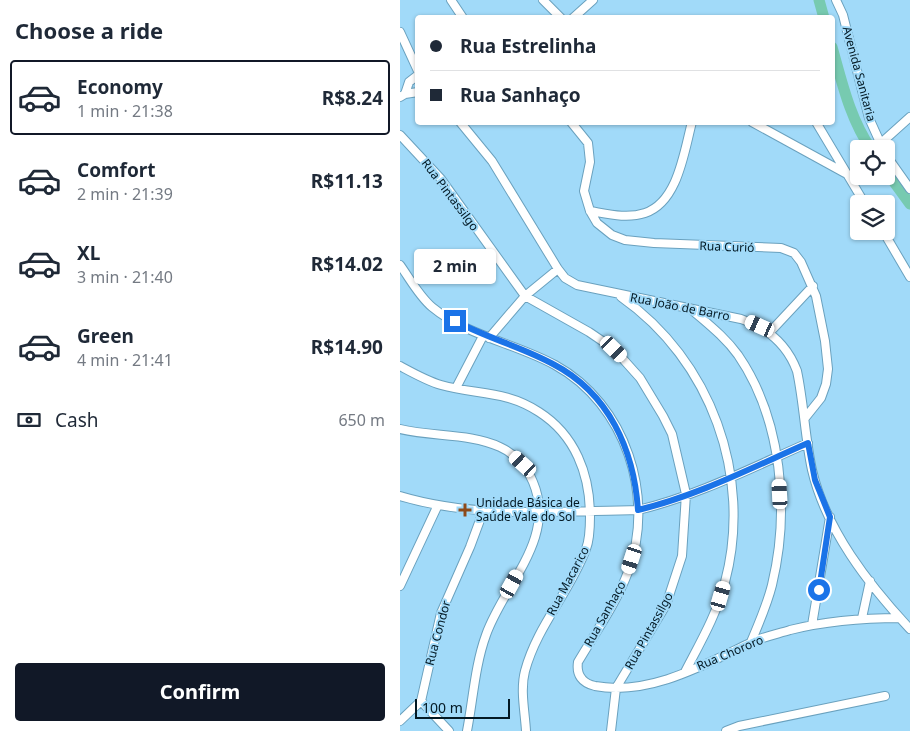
<!DOCTYPE html>
<html lang="en">
<head>
<meta charset="utf-8">
<style>
	:root { --surface:#fff; --page:#f2f2f3; --text:#1f2937; --muted:#747a83; --line:#e0e1e3; --accent:#111827 }
	body { margin:0; font-family:"Noto Sans",sans-serif; background:var(--page); color:var(--text); height:100vh; display:flex; flex-direction:column; font-size:19px; white-space:nowrap }
	* { box-sizing:border-box; margin:0 }
	p { font-size:16px; color:var(--muted) }
	.icon { flex:none; width:28px; height:28px; fill:none; stroke:currentColor; stroke-width:2; stroke-linecap:round; stroke-linejoin:round }
	.map { position:relative; flex:1; overflow:hidden }
	.drawer { display:flex; flex-direction:column; background:var(--surface); width:400px }
	.drawer>* { flex:none }
	.guide { position:absolute; left:15px; top:15px; width:420px; height:110px; border-radius:5px; box-shadow:0 1px 4px #0004; display:grid; align-content:center; height:110px; padding:0 15px; background:var(--surface) }
	.controls { position:absolute; left:450px; top:140px; display:grid; gap:10px }
	.controls a { display:grid; place-items:center; width:45px; height:45px; border-radius:5px; background:var(--surface); box-shadow:0 1px 4px #0004; font-size:25px }
	.scale { position:absolute; left:15px; bottom:12px; width:95px; box-sizing:border-box; padding-left:5px; border:2px solid #031924; border-top:0; font-size:14px; line-height:18px; white-space:nowrap; color:#031924; -webkit-text-stroke:4px #a1daf9; paint-order:stroke }
	.end { position:absolute; width:22px; height:22px; margin:-11px; border:6px solid #1a73e8; background:#fff; box-shadow:0 0 0 2px #fff }
	.from { border-radius:50% }
	.bubble { position:absolute; height:35px; border-radius:5px; background:var(--surface); box-shadow:0 1px 4px #0004; font-size:16px; font-weight:700; line-height:35px; text-align:center }
	.car { position:absolute; width:15px; height:30px; margin:-15px -8px; border-radius:6px; box-shadow:0 0 4px 1px #0007; background:linear-gradient(#fff 24%,#345 0 40%,#fff 0 76%,#345 0 86%,#fff 0) }
	.guide b { display:flex; align-items:center; gap:18px; height:48px; font-size:19px }
	.guide b+b { border-top:1px solid var(--line) }
	.guide i { width:12px; height:12px; background:var(--text) }
	ul { padding:0; list-style:none }
	li { display:flex; align-items:center; gap:15px; height:75px; margin:0 10px 8px; padding:0 5px; border:2px solid transparent; border-radius:5px }
	li div { flex:1 }
	li b { display:block; font-size:19px }
	li em { font-style:normal; font-weight:700 }
	li.current { border-color:var(--accent) }
	li>.icon { width:45px; height:45px; stroke-width:1.5 }
	h2 { padding:0 15px; font-size:22px; line-height:60px }
	.pay { display:flex; align-items:center; gap:12px; height:55px; padding:0 15px; font-size:19px }
	.pay p { margin-inline-start:auto }
	.primary-button { display:flex; gap:10px; margin-top:auto; padding:10px 15px }
	.primary-button a { flex:1; height:58px; border-radius:5px; background:var(--accent); color:#fff; font-size:20px; font-weight:700; line-height:58px; text-align:center }
	main { display:flex; flex:1; min-height:0 }
	.map>svg:first-child { display:block }
	.lines { fill:none; stroke-linecap:round; stroke-linejoin:round }
	.river { stroke:#77cab0; stroke-width:11 }
	.minor-casing { stroke:#6aa1be; stroke-width:10 }
	.minor { stroke:#fff; stroke-width:8 }
	.route { stroke:#1a73e8; stroke-width:6 }
	.poi-dot { fill:#8d4a1a; stroke:#a1daf9; stroke-width:2 }
	.labels { text-anchor:middle; stroke-width:4; stroke-linejoin:round; paint-order:stroke }
	.street-label { font-size:12px; fill:#031924; stroke:#a1daf9 }
	.poi-label { font-size:12px; fill:#031924; stroke:#a1daf9; text-anchor:start }
</style>
</head>
<body>
<main>
<section class="drawer">
<h2>Choose a ride</h2>
<ul>
<li class="current"><svg class="icon" aria-label="car" viewBox="0 0 24 24"><path d="M5 17H2v-5l4-1 3-4h7l3 4 3 1v5h-3M9 17h6M6 11h13"/><circle cx="7" cy="17" r="2"/><circle cx="17" cy="17" r="2"/></svg><div><b>Economy</b><p>1 min · 21:38</p></div><em>R$8.24</em></li>
<li><svg class="icon" aria-label="car" viewBox="0 0 24 24"><path d="M5 17H2v-5l4-1 3-4h7l3 4 3 1v5h-3M9 17h6M6 11h13"/><circle cx="7" cy="17" r="2"/><circle cx="17" cy="17" r="2"/></svg><div><b>Comfort</b><p>2 min · 21:39</p></div><em>R$11.13</em></li>
<li><svg class="icon" aria-label="car" viewBox="0 0 24 24"><path d="M5 17H2v-5l4-1 3-4h7l3 4 3 1v5h-3M9 17h6M6 11h13"/><circle cx="7" cy="17" r="2"/><circle cx="17" cy="17" r="2"/></svg><div><b>XL</b><p>3 min · 21:40</p></div><em>R$14.02</em></li>
<li><svg class="icon" aria-label="car" viewBox="0 0 24 24"><path d="M5 17H2v-5l4-1 3-4h7l3 4 3 1v5h-3M9 17h6M6 11h13"/><circle cx="7" cy="17" r="2"/><circle cx="17" cy="17" r="2"/></svg><div><b>Green</b><p>4 min · 21:41</p></div><em>R$14.90</em></li>
</ul>
<div class="pay"><svg class="icon" aria-label="cash" viewBox="0 0 24 24"><path d="M3 7h18v10H3z"/><circle cx="12" cy="12" r="2"/></svg>Cash<p>650 m</p></div>
<div class="primary-button"><a>Confirm</a></div>
</section>
<div class="map">
<svg width="510" height="731" viewBox="0 0 510 731">
	<rect width="100%" height="100%" fill="#a1daf9"/>
	<g class="lines">
		<path class="river" d="M419,0L424,18
			M432,47C442,82 450,119 471,149
			M486,171L510,204"/>
		<g class="minor-casing">
			<path id="minor" d="M51,0L63,18
				M143,0L161,18
				M436,0L443,15L469,118L483,149
				M173,18L193,0
				M0,32L18,71
				M5,94L9,82L18,75
				M0,97L5,94L18,92
				M60,122L92,161L158,269L165,278L177,285L341,319C368,328 387,344 397,371C404,404 405,438 412,470C426,530 469,585 510,629
				M171,122L188,143L190,162L184,191L190,211L197,223L212,235L225,240L254,243L381,248L394,253L401,262L416,296L425,341L428,369L426,384L421,398L405,418
				M352,122L445,173
				M416,122L465,204
				M0,135L41,179L125,296L189,332L214,349L240,378L263,416L272,434L286,494L282,556L266,605L216,688L211,731
				M480,144L510,117
				M486,155L510,189
				M190,211C208,214 227,219 245,213C278,202 284,152 292,122
				M483,231L510,277
				M0,265C10,279 19,296 32,307C67,336 115,343 155,365C226,404 256,497 228,572C216,604 195,633 178,662C176,675 182,683 195,686C249,696 304,665 350,643C362,637 377,634 390,630C426,621 463,618 500,618
				M221,297C311,360 353,476 325,582C317,614 300,643 285,672
				M292,310C308,324 325,337 338,355C382,419 390,511 372,585C367,605 359,623 351,642
				M370,332L413,286
				M89,338L125,296L158,269
				M0,366C13,373 27,381 41,385C77,395 105,390 139,412C175,435 190,474 190,516C190,527 190,539 186,549C170,592 137,626 125,671C120,690 125,712 126,731
				M56,388L83,336
				M0,429C32,437 70,433 100,447C115,454 127,467 133,482C157,539 104,584 86,635C75,665 73,700 67,731
				M0,496C77,519 159,511 238,510C297,496 353,467 408,443
				M0,586L37,507
				M462,618L470,581
				M412,625L430,517
				M21,701L49,731
				M0,721L21,701L41,613L70,547L83,512
				M326,731L339,726L485,696"/>
		</g>
		<use href="#minor" class="minor"/>
	</g>
	<g class="lines">
		<path class="route" d="M55,321C87,338 122,347 153,364C209,393 234,450 238,510C297,496 353,467 408,443L415,480L430,517L419,590"/>
	</g>
	<path class="poi-dot" d="M62.5 502.5h5v5h5v5h-5v5h-5v-5h-5v-5h5z"/>
	<g class="labels">
		<g class="street-label">
			<text transform="translate(459 74) rotate(75)" y="4">Avenida Sanitaria</text>
			<text transform="translate(50 195) rotate(53)" y="4">Rua Pintassilgo</text>
			<text transform="translate(327 247) rotate(2)" y="4">Rua Curió</text>
			<text transform="translate(280 307) rotate(11)" y="4">Rua João de Barro</text>
			<text transform="translate(168 581) rotate(-62)" y="4">Rua Macarico</text>
			<text transform="translate(205 614) rotate(-61)" y="4">Rua Sanhaço</text>
			<text transform="translate(249 631) rotate(-61)" y="4">Rua Pintassilgo</text>
			<text transform="translate(38 633) rotate(-75)" y="4">Rua Condor</text>
			<text transform="translate(330 653) rotate(-23)" y="4">Rua Chororo</text>
		</g>
		<g class="poi-label">
			<text x="76" y="507">Unidade Básica de<tspan x="76" dy="14">Saúde Vale do Sol</tspan></text>
		</g>
	</g>
</svg>
<div class="controls">
<a><svg class="icon" aria-label="locate" viewBox="0 0 24 24"><circle cx="12" cy="12" r="6"/><path d="M12 2v4M12 18v4M2 12h4M18 12h4"/></svg></a>
<a><svg class="icon" aria-label="layers" viewBox="0 0 24 24"><path d="M12 4l9 5-9 5-9-5zM3 14l9 5 9-5"/></svg></a>
</div>
<div class="scale">100 m</div>
<i class="end from" style="left:419px;top:590px"></i>
<i class="end" style="left:55px;top:321px"></i>
<div class="bubble" style="left:14px;top:249px;width:82px">2 min</div>
<i class="car" style="left:360px;top:326px;rotate:294deg"></i>
<i class="car" style="left:214px;top:349px;rotate:134deg"></i>
<i class="car" style="left:123px;top:464px;rotate:312deg"></i>
<i class="car" style="left:380px;top:494px;rotate:357deg"></i>
<i class="car" style="left:232px;top:559px;rotate:198deg"></i>
<i class="car" style="left:112px;top:584px;rotate:29deg"></i>
<i class="car" style="left:321px;top:596px;rotate:16deg"></i>
<div class="guide">
<b><i class="from"></i>Rua Estrelinha</b>
<b><i></i>Rua Sanhaço</b>
</div>
</div>
</main>
</body>
</html>
